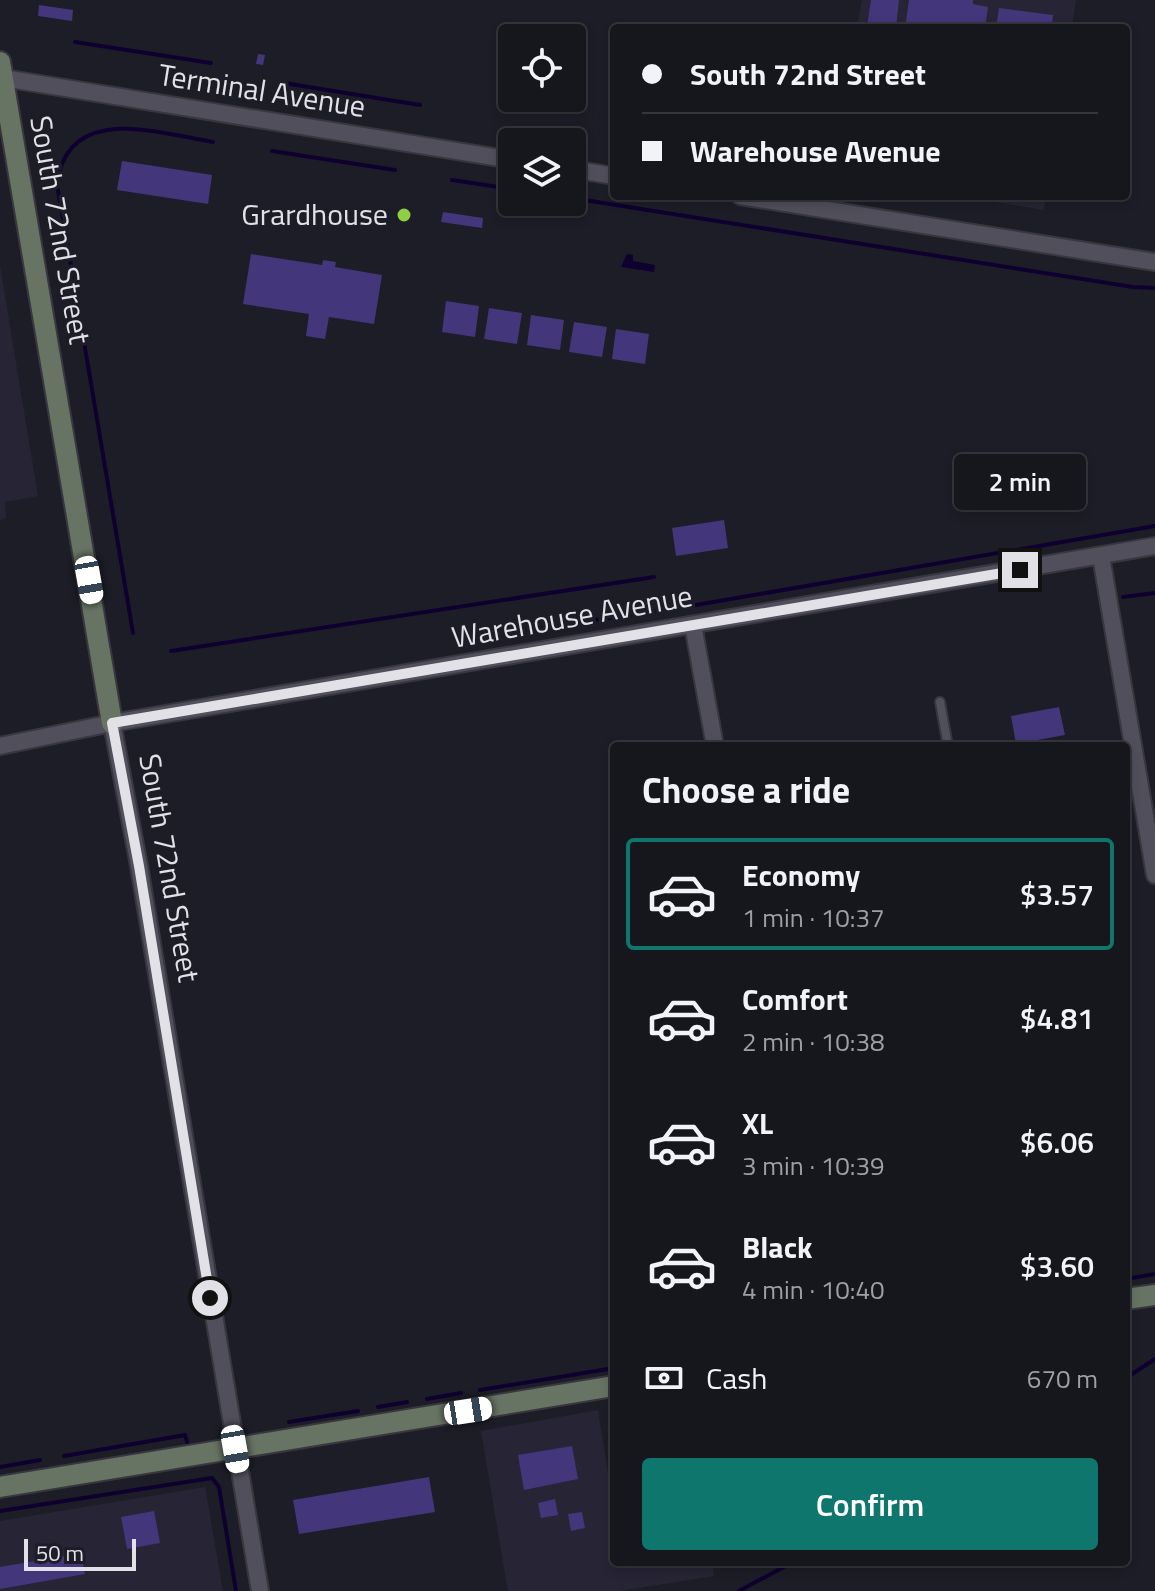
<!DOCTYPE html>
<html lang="en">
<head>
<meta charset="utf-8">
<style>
	:root { --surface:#16161d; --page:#1f1f26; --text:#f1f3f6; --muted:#9e9fa4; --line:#35353b; --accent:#0f766e }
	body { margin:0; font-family:"Titillium Web",sans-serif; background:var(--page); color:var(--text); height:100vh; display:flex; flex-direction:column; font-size:30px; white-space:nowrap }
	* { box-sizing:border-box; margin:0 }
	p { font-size:26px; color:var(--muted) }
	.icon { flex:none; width:44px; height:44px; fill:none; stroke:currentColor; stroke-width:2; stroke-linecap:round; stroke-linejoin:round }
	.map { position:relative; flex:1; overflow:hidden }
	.details { position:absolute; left:610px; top:742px; width:520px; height:824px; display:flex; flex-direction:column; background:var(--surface); border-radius:8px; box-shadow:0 4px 12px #0003,0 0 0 2px var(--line) }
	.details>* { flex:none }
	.top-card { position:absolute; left:610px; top:24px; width:520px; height:176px; border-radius:8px; box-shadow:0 4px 12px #0003,0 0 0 2px var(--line); display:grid; align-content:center; height:176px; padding:0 32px; background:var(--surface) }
	.tools { position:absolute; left:498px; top:24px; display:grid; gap:16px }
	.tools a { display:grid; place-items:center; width:88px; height:88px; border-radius:8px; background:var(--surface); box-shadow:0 4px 12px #0003,0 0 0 2px var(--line); font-size:40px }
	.scale { position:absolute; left:24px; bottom:20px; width:112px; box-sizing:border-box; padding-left:8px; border:4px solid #e2e1e8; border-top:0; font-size:22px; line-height:28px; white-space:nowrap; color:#e2e1e8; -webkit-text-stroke:6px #1d1d27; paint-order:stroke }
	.end { position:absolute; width:36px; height:36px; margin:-18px; border:10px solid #e2e1e8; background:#111; box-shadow:0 0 0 4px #111 }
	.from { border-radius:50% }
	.bubble { position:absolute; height:56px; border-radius:8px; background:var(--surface); box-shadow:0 4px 12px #0003,0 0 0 2px var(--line); font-size:26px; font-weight:600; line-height:56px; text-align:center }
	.car { position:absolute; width:24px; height:48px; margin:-24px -12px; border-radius:10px; box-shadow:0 0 6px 2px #0007; background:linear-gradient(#fff 24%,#345 0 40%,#fff 0 76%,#345 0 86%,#fff 0) }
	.top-card b { display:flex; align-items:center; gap:28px; height:76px; font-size:30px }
	.top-card b+b { border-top:2px solid var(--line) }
	.top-card i { width:20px; height:20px; background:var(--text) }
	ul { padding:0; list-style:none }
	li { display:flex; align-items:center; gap:24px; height:112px; margin:0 16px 12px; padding:0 16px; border:4px solid transparent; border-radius:8px }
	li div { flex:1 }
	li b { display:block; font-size:30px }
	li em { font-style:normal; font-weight:600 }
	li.selected { border-color:var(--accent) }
	li>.icon { width:72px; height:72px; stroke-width:1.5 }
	h2 { padding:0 32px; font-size:36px; line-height:96px }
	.pay { display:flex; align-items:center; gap:20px; height:88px; padding:0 32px; font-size:30px }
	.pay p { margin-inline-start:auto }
	.action { display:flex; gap:16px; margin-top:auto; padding:16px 32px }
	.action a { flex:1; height:92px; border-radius:8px; background:var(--accent); color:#fff; font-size:32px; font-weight:600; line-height:92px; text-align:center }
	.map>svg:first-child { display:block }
	.built { fill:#272535 }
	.water { fill:#0f0030 }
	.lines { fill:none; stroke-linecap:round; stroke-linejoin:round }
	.stream { stroke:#0f0030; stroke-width:4 }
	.building { fill:#43367b }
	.lane-casing { stroke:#38373f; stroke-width:12 }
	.street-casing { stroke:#38373f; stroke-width:20 }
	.secondary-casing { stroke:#38373f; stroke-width:24 }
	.lane { stroke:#504f5b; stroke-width:8 }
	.street { stroke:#504f5b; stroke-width:16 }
	.secondary { stroke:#677363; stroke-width:20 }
	.route { stroke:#e2e1e8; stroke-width:10 }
	.poi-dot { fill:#8dce44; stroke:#1d1d27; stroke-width:3 }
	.labels { text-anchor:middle; stroke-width:7; stroke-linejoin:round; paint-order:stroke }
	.street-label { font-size:30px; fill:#e2e1e8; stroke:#1d1d27 }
	.poi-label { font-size:30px; fill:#e2e1e8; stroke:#1d1d27; text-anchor:end }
</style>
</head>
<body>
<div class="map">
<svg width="1155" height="1591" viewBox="0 0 1155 1591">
	<rect width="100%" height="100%" fill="#1d1d27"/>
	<path class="built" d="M862,0H1076L1072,28H857Z
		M958,196H1046L1044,210Z
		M0,266L38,496L5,502L6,518L0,520Z
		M598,1410L614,1511V1562H712L714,1576L619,1591H508L481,1431Z
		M205,1487L223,1591H0V1521Z"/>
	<path class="water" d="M627,254L633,255V261L655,265L654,272L621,267Z"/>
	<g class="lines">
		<path class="stream" d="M75,42L211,63
			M284,83L420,105
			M272,151L395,170
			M452,180L512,189
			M572,198L1133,287L1155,288
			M73,277L57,185C66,102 159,133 213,142
			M81,324L133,633
			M1123,597L1155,593
			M520,631L690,606L1155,526
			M171,651L654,577
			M1126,1279L1155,1274
			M1126,1378L1155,1359
			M480,1390L614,1368
			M427,1399L461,1393
			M378,1407L407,1402
			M289,1422L358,1411
			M64,1456L185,1435L187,1442
			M0,1467L40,1460
			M0,1511L212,1478L219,1487L236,1591
			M739,1591L793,1562"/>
	</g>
	<path class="building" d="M871,0H899L896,28L867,27Z
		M909,0H973V4L988,7L985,28H905Z
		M39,5L73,10L72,21L38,16Z
		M999,8L1053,15L1052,28H996Z
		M258,54L265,55L263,65L256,64Z
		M122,161L212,175L208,204L117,190Z
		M402,209L409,210L407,221L400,220Z
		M443,212L483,218L482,228L441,222Z
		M251,254L322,265L323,260L336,262L335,267L382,275L374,324L329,317L325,339L306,336L309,314L243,304Z
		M446,301L479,306L475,337L442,332Z
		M489,308L522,313L517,344L484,339Z
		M531,315L564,320L560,350L527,345Z
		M574,322L607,327L602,357L569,352Z
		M616,329L649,334L645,364L612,359Z
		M724,520L728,548L676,556L672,528Z
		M1059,707L1065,735L1016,744L1011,716Z
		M572,1446L578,1479L524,1490L518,1455Z
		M429,1477L435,1512L299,1534L293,1500Z
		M555,1499L558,1515L541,1518L538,1503Z
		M154,1511L160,1543L127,1549L121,1517Z
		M582,1512L585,1528L571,1531L568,1514Z
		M81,1553L85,1574L0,1589V1567Z"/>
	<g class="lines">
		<g class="lane-casing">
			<path id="lane" d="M940,702L948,746"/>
		</g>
		<g class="street-casing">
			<path id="street" d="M3,78L512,160
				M572,169L614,176
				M740,196L1155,262
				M1101,556L1155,875
				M693,625L715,746
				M112,723L139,866L260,1591
				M0,746L112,723L1155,546"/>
		</g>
		<g class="secondary-casing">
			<path id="secondary" d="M0,62L112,723
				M1126,1299L1155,1295
				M0,1487L614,1386"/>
		</g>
		<use href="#lane" class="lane"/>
		<use href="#street" class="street"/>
		<use href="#secondary" class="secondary"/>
	</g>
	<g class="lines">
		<path class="route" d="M210,1298L139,866L112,723L1020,570"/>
	</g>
	<circle class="poi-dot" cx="404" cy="215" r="8"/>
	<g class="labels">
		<g class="street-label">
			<text transform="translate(262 91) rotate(9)" y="10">Terminal Avenue</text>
			<text transform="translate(60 230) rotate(80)" y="10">South 72nd Street</text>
			<text transform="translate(572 617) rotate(-10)" y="10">Warehouse Avenue</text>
			<text transform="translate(169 868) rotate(80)" y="10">South 72nd Street</text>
		</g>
		<g class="poi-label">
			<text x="388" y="225">Grardhouse</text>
		</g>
	</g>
</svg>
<div class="tools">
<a><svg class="icon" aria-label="locate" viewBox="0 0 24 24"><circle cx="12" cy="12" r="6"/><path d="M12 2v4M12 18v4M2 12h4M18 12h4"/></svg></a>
<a><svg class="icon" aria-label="layers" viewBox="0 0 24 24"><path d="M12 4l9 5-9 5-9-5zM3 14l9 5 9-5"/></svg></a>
</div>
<div class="scale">50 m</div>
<i class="end from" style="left:210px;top:1298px"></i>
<i class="end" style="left:1020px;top:570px"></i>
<div class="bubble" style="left:954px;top:454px;width:132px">2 min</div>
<i class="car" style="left:89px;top:580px;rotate:170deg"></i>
<i class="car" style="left:468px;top:1411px;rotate:81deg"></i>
<i class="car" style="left:235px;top:1449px;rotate:170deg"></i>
<div class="top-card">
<b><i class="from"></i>South 72nd Street</b>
<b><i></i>Warehouse Avenue</b>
</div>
<section class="details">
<h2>Choose a ride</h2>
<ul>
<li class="selected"><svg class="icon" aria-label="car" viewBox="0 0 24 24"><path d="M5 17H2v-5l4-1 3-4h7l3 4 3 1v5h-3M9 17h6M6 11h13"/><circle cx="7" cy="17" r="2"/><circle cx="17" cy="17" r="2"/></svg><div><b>Economy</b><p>1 min · 10:37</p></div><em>$3.57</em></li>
<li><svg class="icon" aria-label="car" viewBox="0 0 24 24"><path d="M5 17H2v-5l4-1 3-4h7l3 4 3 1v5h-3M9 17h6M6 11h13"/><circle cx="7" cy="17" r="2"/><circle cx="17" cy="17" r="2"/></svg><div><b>Comfort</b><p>2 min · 10:38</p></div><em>$4.81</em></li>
<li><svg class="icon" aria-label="car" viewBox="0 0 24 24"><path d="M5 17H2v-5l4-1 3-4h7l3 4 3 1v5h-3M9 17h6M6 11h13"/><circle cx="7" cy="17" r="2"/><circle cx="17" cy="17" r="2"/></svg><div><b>XL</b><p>3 min · 10:39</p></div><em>$6.06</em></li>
<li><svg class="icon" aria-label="car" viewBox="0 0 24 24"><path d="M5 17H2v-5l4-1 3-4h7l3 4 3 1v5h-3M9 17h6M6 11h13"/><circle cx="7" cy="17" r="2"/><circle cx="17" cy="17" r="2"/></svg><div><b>Black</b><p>4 min · 10:40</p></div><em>$3.60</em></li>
</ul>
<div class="pay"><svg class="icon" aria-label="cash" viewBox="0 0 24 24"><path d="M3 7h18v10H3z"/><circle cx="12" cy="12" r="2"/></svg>Cash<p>670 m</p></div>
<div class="action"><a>Confirm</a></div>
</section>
</div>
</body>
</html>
